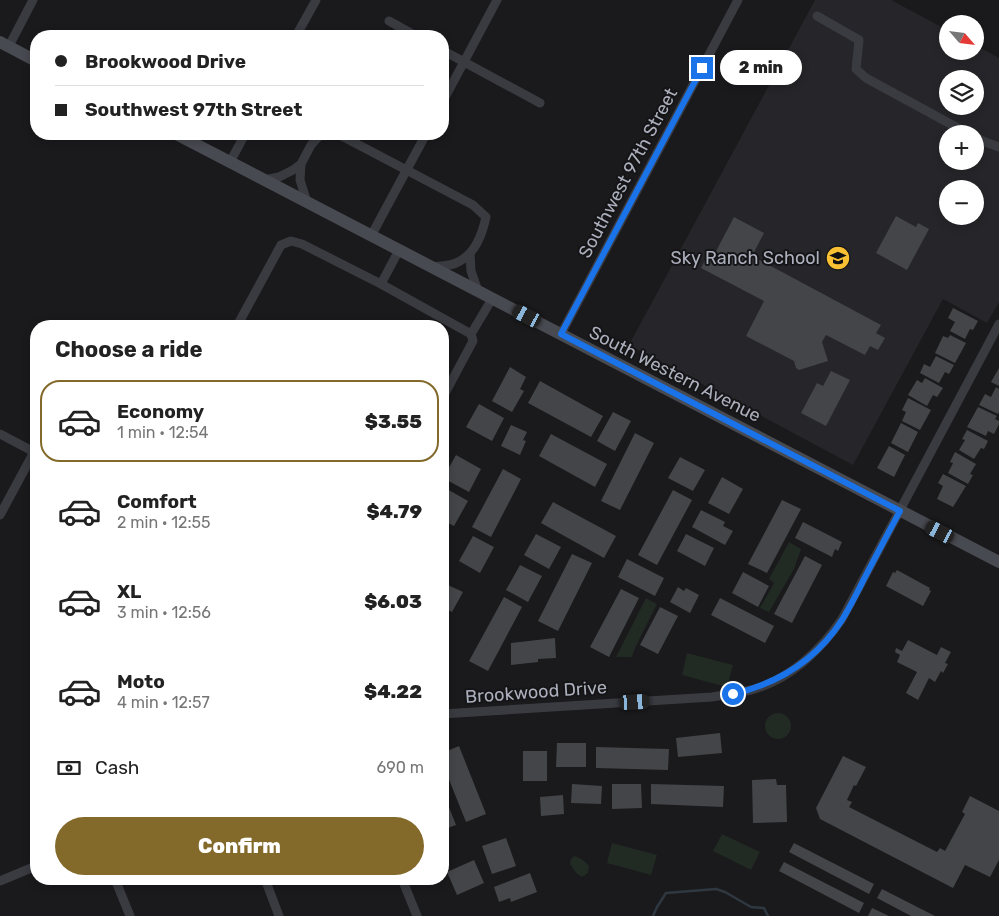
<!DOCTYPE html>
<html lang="en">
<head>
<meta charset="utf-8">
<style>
	:root { --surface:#fff; --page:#f6f6f6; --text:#222; --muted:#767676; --line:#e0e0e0; --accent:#83692a }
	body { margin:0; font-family:Rubik,sans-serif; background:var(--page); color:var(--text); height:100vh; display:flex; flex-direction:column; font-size:19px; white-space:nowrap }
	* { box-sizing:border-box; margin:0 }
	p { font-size:16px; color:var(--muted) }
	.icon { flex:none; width:28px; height:28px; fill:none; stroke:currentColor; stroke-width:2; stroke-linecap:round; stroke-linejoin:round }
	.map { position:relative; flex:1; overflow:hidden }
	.sheet { position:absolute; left:30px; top:320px; width:419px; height:565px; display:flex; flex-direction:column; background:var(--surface); border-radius:20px; box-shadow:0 2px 8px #0003 }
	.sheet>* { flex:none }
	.banner { position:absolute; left:30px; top:30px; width:419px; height:110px; border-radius:20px; box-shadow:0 2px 8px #0003; display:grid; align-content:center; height:110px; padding:0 25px; background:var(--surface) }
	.needle { width:32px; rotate:118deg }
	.buttons { position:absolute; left:939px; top:15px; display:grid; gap:10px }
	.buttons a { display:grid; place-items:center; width:45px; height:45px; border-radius:50%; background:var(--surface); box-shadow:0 2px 8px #0003; font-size:25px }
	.end { position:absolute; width:22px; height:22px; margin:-11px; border:6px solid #1a73e8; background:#fff; box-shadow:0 0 0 2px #fff }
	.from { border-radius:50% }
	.bubble { position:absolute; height:35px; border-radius:18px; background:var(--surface); box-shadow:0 2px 8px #0003; font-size:16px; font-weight:800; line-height:35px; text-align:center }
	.car { position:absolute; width:15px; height:30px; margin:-15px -8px; border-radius:6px; box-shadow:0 0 4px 1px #0007; background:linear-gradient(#222 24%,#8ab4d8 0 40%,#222 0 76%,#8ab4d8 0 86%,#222 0) }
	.banner b { display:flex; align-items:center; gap:18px; height:48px; font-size:19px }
	.banner b+b { border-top:1px solid var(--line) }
	.banner i { width:12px; height:12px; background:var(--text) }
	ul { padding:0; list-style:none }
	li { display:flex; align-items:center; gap:15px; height:82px; margin:0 10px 8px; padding:0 15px; border:2px solid transparent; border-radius:20px }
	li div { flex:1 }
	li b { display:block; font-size:19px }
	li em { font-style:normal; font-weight:800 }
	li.current { border-color:var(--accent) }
	li>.icon { width:45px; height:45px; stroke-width:1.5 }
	h2 { padding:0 25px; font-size:22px; line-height:60px }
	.pay { display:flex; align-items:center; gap:12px; height:55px; padding:0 25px; font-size:19px }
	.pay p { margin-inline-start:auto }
	.primary-button { display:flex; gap:10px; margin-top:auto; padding:10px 25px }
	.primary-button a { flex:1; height:58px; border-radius:30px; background:var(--accent); color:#fff; font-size:20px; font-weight:800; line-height:58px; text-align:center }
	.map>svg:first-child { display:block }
	.built { fill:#262529; fill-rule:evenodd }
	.green { fill:#212a23 }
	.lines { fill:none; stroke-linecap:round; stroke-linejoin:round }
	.stream { stroke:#2f3841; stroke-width:2.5 }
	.building { fill:#444549 }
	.street { stroke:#3a3b41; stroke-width:9 }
	.secondary { stroke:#484a51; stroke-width:12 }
	.route { stroke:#1a73e8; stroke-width:6 }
	.labels { text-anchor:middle; stroke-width:4; stroke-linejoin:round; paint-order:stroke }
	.street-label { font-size:18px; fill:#acb0bc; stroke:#151417 }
	.poi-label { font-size:18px; fill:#acb0bc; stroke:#151417; text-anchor:end }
</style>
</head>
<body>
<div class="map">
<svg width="999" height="916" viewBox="0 0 999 916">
	<rect width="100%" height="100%" fill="#1a1a1c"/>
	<path class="built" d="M815,0H891L947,30L948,51H975V45L999,58V302L987,323L943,299L853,465L629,345ZM948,79H975V106H948ZM948,134H975V161H948ZM948,189H975V216H948Z"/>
	<path class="green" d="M789,542L801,549L794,569L769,612L760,608L774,583L769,579Z
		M646,598L657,604L635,648L632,657H616Z
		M687,653L733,665L727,687L682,675Z
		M765 726a13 13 0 1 1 26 0a13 13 0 1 1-26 0Z
		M722,834L760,852L751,870L713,851Z
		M612,843L657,855L651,875L607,863Z
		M574,856C581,858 585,861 589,866L588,873L582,877L577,874L570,864L571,859Z"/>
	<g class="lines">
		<path class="stream" d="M653,916L657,907L666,893L716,889L725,892L751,907L764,908L768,916"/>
	</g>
	<path class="building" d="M896,216L916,227L918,223L929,229L907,270L876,253Z
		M734,217L764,233L752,256L881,325L876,333L885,338L878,350L870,346L865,355L826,335L822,342L828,361L799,370L796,368L794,361L746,336L764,301L701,268L708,254L713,257Z
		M953,308L978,321L973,330L970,329L965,339L950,331L955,322L948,318Z
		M950,335L966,343L955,363L935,353L943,336L948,338Z
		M936,356L954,365L949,374L945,372L939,383L920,373L924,364L930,367Z
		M510,367L526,377L520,389L524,391L512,412L492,401Z
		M999,368V386L991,382Z
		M831,371L850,380L826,426L801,413L817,383L823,386Z
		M925,378L943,388L937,397L933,395L927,406L908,395L917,380L922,383Z
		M540,381L603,416L591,437L528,403Z
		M996,387L999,389V412L998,414L979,405L985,394L991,397Z
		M908,398L931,410L920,430L902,421L906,412L902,410Z
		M479,404L504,418L492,441L466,427Z
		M978,407L997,416L995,419L999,421V424L994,434L988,431L986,436L967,427Z
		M613,412L631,421L615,451L597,441Z
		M901,423L918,432L908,452L891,443Z
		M511,425L527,432L523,440L526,441L520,455L501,446Z
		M967,430L988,441L984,449L981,448L974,459L959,450L965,440L962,439Z
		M635,433L654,443L620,510L601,501Z
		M551,434L607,464L595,487L539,456Z
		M889,446L905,455L894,477L877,468Z
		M955,452L976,464L970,474L973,475L968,484L948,473L953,463L950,462Z
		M456,455L481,469L469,492L443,478Z
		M680,457L705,470L693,491L668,478Z
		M503,469L521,479L491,537L472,527Z
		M943,474L966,486L953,507L937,499L943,486L938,483Z
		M722,477L743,489L729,514L708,503Z
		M447,489L468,501L454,526L442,520V497Z
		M673,490L692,500L657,565L638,555Z
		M782,500L801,509L767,573L748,564Z
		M553,502L616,536L604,558L541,523Z
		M701,510L725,522L723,526L733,531L725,545L692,527Z
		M803,522L842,542L838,551L835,549L832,557L795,538Z
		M536,534L561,547L549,569L524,555Z
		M686,534L714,548L705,566L677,551Z
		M473,536L494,547L480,573L459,561Z
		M572,554L592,563L558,631L538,621Z
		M805,556L822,565L792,623L774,614Z
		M627,559L664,578L655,596L618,577Z
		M520,565L542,576L528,602L506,590Z
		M897,570L930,588L929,590L931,591L923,606L886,586L893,572L895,573Z
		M743,572L769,586L758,607L732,593Z
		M448,585L463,592L452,612L442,607V587L446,589Z
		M678,587L684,591L686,588L699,595L690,613L670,602Z
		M621,589L639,598L609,657L590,647Z
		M504,597L522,607L488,671L469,661Z
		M720,598L774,626L765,643L711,615Z
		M660,607L678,616L658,654L640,645Z
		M555,638L556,658L538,659V662L511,665V643Z
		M908,640L937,655L941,647L951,652L945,663L948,664L943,673L941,671L935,682L929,678L918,700L906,693L917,672L897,662L900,655L895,652L896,648L902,651Z
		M720,733L722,753L678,757L676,738Z
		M557,743H586V767H556Z
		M459,746L486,814L466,822L442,762V753Z
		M596,747L669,749L668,770L596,768Z
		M523,751H547V781H523Z
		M843,756L866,767L856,786L854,785L847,800L852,802L849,807L937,852L940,848L945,851L965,814L962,812L970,796L999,811V860L990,877L965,865L953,888L820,819L816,808Z
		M776,779L777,785H786L787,822L753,823L752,780Z
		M572,784L602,786L601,804L571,803Z
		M612,784H641L642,808L612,809Z
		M651,784L724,786L723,807L651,804Z
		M563,795L564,814L541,816L540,797Z
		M445,797L456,825L442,830V798Z
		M506,838L516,866L492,874L482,846Z
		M794,843L874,884L869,894L789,852Z
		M474,860L484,883L457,895L447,872Z
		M784,862L864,903L859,913L779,871Z
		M530,873L537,892L511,902L510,898L499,902L494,887Z
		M882,889L935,916H911L877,898Z
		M872,908L889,916H868Z"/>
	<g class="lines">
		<path class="street" d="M817,16L859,40L856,69L866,78L969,134
			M389,21L416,36
			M296,36L316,0
			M9,46L33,0
			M442,50L540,103
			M442,103L497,0
			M338,134L473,205L486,217C482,235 475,255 456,263C449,266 439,266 432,267
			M975,137L985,142L999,147
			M230,162L245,134
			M301,164L300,180L307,202
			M264,180L279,177L293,170L301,164L311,145L321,134
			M371,236L426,134
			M470,253L471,271L478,291
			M381,284L399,250
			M237,326L281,245L291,241L302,244L381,284L471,334L473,341L442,399
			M471,334L492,299
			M561,334L738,0
			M0,434L36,453
			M0,515L34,452
			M442,714L712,697C725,695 738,693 751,690C789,680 820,651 842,619L999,324
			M115,879L130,916
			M265,879L279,916
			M402,879L417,916
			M0,881L36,866"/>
		<path class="secondary" d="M0,42L36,61
			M176,134L999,562"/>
	</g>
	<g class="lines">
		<path class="route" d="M702,68L561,334L900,511C888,533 876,556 864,579C857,593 850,607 842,620C816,660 780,683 733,694"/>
	</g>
	<defs>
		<g id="school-disc" transform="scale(1.25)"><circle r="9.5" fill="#f9c034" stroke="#151417"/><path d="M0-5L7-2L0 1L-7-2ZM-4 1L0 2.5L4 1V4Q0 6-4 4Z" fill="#111"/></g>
	</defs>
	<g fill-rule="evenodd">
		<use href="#school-disc" x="838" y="258"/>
	</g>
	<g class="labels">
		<g class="street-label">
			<text transform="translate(628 173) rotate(-62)" y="6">Southwest 97th Street</text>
			<text transform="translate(675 374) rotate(27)" y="6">South Western Avenue</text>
			<text transform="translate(536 692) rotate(-4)" y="6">Brookwood Drive</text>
		</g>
		<g class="poi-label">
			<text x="820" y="264">Sky Ranch School</text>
		</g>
	</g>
</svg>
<div class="buttons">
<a><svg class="needle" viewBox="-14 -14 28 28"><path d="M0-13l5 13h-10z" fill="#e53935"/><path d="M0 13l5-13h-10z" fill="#767676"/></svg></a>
<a><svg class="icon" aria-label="layers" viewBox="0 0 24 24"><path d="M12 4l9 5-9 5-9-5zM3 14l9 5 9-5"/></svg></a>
<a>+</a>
<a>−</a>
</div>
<i class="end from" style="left:733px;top:694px"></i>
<i class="end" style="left:702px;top:68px"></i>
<div class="bubble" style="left:720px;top:50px;width:82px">2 min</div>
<i class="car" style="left:527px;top:316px;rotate:298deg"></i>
<i class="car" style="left:940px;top:532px;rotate:297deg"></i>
<i class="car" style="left:635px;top:702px;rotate:87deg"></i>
<div class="banner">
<b><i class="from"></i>Brookwood Drive</b>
<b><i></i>Southwest 97th Street</b>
</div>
<section class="sheet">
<h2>Choose a ride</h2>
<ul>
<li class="current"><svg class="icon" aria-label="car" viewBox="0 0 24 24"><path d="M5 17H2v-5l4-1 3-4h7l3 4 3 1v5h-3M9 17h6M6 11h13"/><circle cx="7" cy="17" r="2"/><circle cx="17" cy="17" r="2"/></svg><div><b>Economy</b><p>1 min · 12:54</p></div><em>$3.55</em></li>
<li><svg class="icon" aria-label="car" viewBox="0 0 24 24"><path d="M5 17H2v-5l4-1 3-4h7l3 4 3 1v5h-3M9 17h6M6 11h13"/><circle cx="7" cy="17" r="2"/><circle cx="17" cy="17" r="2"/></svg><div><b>Comfort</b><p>2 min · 12:55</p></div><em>$4.79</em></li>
<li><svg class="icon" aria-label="car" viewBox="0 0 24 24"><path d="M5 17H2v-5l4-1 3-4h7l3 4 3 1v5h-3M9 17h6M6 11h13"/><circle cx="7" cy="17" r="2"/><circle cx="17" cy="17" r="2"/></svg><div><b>XL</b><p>3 min · 12:56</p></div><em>$6.03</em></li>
<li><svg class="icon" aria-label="car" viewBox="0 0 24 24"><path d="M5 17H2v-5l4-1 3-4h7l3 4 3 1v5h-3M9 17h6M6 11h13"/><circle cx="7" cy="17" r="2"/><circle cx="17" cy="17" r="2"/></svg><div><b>Moto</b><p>4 min · 12:57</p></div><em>$4.22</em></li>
</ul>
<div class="pay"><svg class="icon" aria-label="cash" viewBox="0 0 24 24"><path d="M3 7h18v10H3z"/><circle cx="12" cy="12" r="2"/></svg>Cash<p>690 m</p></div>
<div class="primary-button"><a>Confirm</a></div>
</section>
</div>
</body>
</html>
